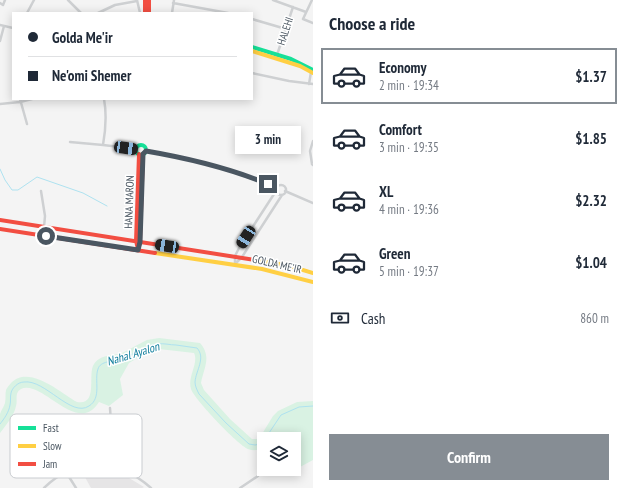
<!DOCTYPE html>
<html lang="en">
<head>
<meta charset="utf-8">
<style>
	:root { --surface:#fff; --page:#f2f2f3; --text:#1f2937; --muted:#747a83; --line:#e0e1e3; --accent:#868d94 }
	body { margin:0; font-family:"PT Sans Narrow",sans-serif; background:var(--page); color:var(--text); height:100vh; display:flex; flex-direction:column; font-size:15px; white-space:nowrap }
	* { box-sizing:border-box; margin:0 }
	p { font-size:13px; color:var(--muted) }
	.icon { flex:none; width:22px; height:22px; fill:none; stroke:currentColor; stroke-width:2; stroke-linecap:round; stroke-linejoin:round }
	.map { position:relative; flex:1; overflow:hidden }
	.side { display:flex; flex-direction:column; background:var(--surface); width:312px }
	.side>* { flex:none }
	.hud { position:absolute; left:12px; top:12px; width:241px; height:88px; border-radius:0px; box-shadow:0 2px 10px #0003; display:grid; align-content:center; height:88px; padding:0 16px; background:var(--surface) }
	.tools { position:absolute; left:257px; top:432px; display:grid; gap:8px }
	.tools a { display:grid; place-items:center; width:44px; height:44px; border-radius:0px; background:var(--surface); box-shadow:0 2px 10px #0003; font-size:20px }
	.end { position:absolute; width:18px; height:18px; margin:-9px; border:5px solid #4a5661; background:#fff; box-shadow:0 0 0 2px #fff }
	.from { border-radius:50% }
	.bubble { position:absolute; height:28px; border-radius:0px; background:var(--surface); box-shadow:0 2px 10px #0003; font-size:13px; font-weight:700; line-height:28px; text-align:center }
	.car { position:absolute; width:12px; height:24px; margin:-12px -6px; border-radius:5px; box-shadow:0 0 3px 1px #0007; background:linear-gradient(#222 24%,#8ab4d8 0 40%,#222 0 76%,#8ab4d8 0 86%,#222 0) }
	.hud b { display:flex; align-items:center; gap:14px; height:38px; font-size:15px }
	.hud b+b { border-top:1px solid var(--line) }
	.hud i { width:10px; height:10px; background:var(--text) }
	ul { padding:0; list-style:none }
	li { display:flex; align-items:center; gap:12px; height:56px; margin:0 8px 6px; padding:0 8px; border:2px solid transparent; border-radius:0px }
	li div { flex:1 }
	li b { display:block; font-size:15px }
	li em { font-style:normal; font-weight:700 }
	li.current { border-color:var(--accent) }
	li>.icon { width:36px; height:36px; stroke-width:1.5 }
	h2 { padding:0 16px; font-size:18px; line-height:48px }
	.pay { display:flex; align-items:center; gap:10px; height:44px; padding:0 16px; font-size:15px }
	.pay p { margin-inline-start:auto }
	.action { display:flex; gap:8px; margin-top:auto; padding:8px 16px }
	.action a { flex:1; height:46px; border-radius:0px; background:var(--accent); color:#fff; font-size:16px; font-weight:700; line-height:46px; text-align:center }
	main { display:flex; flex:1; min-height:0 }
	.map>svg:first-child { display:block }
	.education { fill:#e6e5e6 }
	.green { fill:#d9f2e3 }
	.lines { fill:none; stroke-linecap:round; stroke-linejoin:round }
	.stream { stroke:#aee2f0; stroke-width:1 }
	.street { stroke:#ced0d2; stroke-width:2.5 }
	.fast { stroke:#16e098; stroke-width:4 }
	.slow { stroke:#ffcf43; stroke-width:4 }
	.jam { stroke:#f24e42; stroke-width:4 }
	.route { stroke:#4a5661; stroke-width:5 }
	.labels { text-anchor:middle; stroke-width:3; stroke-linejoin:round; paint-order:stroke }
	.street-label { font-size:11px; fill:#4a5661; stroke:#fff }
	.water-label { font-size:12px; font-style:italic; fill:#0c7c9b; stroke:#fff }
	.key { fill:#fff; stroke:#c9ccd0; stroke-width:1 }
	.key-label { font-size:11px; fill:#4a5661 }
</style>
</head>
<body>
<main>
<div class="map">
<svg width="313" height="488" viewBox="0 0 313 488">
	<rect width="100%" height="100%" fill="#f4f4f4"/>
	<path class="education" d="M93,470H101L105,472L129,478L144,487L142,488H91L86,479L83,471Z"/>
	<path class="green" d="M159,338L200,343C212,357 204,367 201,383L204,390L230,419L252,439H257L262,434L273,416L278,411L297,402L313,401V460L300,467L294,464V439H264V448L263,449C258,450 253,451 248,449C238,445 194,399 191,389C187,377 199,363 194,353L159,349L152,350L139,357L129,363L120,379L123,395L109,406L99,402C81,431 54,396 33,389C29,388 25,387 21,389C14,393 18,400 16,406C14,416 6,425 0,433C0,427 0,419 0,414C1,410 4,407 5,403C6,399 5,394 6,390C7,388 9,385 11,383C29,364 61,393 77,402C99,406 87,374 94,364C101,354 113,356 122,353C131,349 138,344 147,340C151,339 155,339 159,338Z"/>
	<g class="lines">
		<path class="stream" d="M0,169L5,180L12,190H18L37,177L83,193L107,206
			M0,424C4,419 9,412 10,405C11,401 10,397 11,393C12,388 18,382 24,382C45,379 71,418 89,406C102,398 94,380 98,369C99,365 103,363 107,362C113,360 119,360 125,358C136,353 146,345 158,344C164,343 170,345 176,345C183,346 190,347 197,348C206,358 196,370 195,382C195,386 197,390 199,394L226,423L249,444L255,445L260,444L264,440
			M265,439L281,415L299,407L313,406"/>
		<path class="street" d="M68,0L81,13
			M137,0L140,13
			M273,0L306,12
			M312,0L303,19L313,23
			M0,3L3,5L5,0
			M173,3L228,13
			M27,13L34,0
			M98,13L115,5L137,1
			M172,13L174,0
			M252,19L286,29
			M0,25L13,28
			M0,41L4,26
			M276,58L293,7
			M252,73L289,81L313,84
			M309,84L311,72
			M20,99L27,124
			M0,104L20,102L32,99
			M313,141L310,151L312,164L313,165
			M70,142L103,145L137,149
			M103,145C106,128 107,115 104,99
			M146,151C191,158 235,171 276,188
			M276 190a5 5 0 1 1 10 0a5 5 0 1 1-10 0Z
			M41,191L45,216L44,227
			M285,191L313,203
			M235,264L242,257L282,195
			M235,265V256L239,248L276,191
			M110,408L114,467
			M66,472L76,488
			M44,488C75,457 119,459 151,488
			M240,488L258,476"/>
		<path class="fast" d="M252,47L291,59L313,70
			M136 150a5 5 0 1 1 10 0a5 5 0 1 1-10 0Z"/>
		<path class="slow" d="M252,51L300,66L313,73
			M155,253L262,269L313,282
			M255,260L290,266L313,273"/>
		<path class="jam" d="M145,0V13
			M149,0V13
			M0,220L255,260
			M0,229L155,253
			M138,249L136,241L139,154
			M138,250L140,242L143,154"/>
	</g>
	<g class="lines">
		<path class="route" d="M46,236L138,250L140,242L143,154L146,151C187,158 229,168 268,184"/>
	</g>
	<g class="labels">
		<g class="street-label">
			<text transform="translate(285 31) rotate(-72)" y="4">HALEHI</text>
			<text transform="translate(129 202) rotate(-88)" y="4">HANA MARON</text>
			<text transform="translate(277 264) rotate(13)" y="4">GOLDA ME'IR</text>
		</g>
		<g class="water-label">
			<text transform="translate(133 354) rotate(-17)" y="4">Nahal Ayalon</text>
		</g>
	</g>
	<rect x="10" y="414" width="132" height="64" rx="6" class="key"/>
	<rect x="18" y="426" width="18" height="4" fill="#16e098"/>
	<rect x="18" y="444" width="18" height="4" fill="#ffcf43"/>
	<rect x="18" y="462" width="18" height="4" fill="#f24e42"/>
	<g class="key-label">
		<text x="43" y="432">Fast</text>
		<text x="43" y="450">Slow</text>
		<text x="43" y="468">Jam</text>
	</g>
</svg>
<div class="tools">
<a><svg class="icon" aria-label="layers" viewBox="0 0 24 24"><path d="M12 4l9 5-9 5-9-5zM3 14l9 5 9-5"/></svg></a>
</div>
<i class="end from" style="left:46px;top:236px"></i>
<i class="end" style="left:268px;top:184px"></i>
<div class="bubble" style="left:235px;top:126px;width:66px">3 min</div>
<i class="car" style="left:126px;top:148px;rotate:98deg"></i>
<i class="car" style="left:246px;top:237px;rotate:213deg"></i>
<i class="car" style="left:167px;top:246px;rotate:279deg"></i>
<div class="hud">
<b><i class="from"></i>Golda Me'ir</b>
<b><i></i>Ne'omi Shemer</b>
</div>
</div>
<section class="side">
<h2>Choose a ride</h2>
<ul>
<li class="current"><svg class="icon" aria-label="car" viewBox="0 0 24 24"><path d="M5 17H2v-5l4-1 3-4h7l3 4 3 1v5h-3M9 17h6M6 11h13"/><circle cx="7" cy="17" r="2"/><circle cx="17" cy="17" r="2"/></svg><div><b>Economy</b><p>2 min · 19:34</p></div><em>$1.37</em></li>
<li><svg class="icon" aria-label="car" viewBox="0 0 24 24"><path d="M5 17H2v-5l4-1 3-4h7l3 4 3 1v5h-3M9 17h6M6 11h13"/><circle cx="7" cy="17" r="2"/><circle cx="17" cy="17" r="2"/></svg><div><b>Comfort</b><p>3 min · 19:35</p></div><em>$1.85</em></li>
<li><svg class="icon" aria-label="car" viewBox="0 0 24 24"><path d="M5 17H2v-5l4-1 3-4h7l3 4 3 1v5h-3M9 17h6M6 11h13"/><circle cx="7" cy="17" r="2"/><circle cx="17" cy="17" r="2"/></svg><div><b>XL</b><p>4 min · 19:36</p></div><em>$2.32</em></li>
<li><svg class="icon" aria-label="car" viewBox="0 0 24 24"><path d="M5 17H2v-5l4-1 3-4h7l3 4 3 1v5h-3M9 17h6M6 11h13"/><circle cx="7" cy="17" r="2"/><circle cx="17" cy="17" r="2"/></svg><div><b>Green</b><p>5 min · 19:37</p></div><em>$1.04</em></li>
</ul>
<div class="pay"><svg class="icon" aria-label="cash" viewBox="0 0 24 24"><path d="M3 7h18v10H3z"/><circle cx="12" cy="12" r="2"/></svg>Cash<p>860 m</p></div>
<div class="action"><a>Confirm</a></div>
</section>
</main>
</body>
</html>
